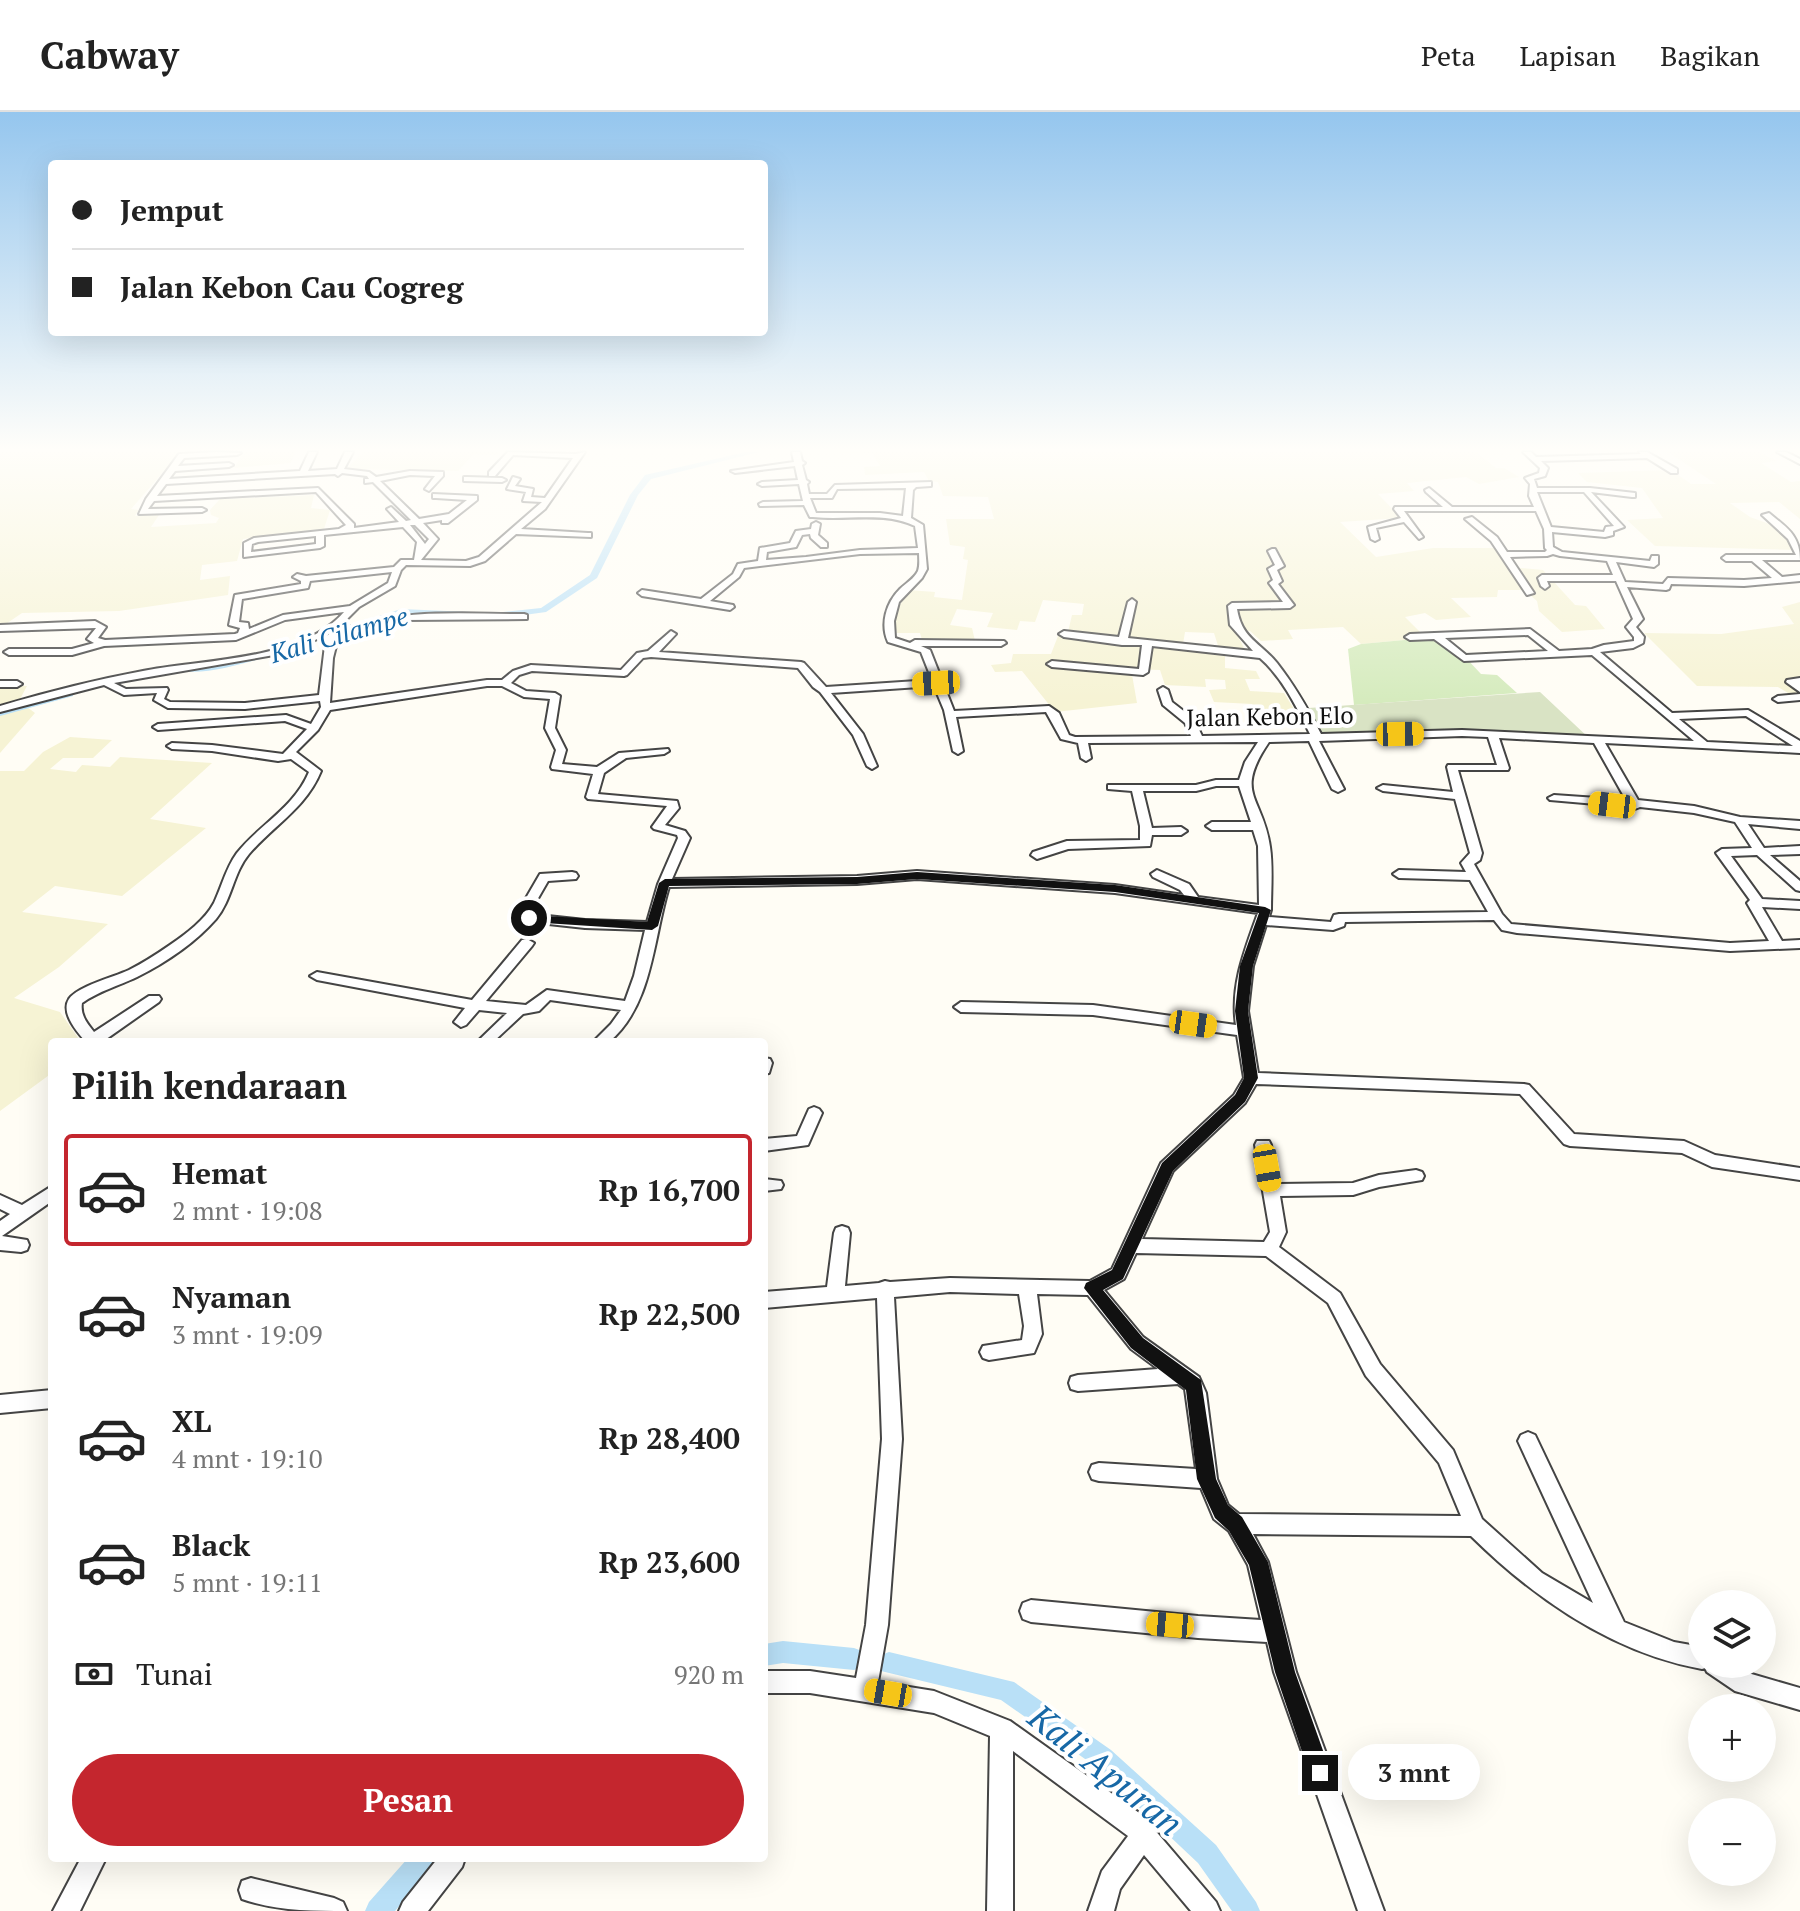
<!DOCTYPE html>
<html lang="id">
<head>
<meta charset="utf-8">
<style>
	:root { --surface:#fff; --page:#f6f6f6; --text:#222; --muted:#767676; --line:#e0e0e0; --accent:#c4262e }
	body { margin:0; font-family:"PT Serif",serif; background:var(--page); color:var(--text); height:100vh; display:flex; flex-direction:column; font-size:30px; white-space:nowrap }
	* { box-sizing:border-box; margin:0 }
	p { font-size:26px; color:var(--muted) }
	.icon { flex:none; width:44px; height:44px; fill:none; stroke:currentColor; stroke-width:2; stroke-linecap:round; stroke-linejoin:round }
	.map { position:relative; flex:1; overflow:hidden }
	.sheet { position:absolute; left:48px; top:926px; width:720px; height:824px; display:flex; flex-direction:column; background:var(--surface); border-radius:8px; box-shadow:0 8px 32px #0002 }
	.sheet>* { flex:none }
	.guide { position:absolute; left:48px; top:48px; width:720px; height:176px; border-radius:8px; box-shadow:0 8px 32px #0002; display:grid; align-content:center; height:176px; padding:0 24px; background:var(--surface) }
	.tools { position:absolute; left:1688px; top:1478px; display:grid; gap:16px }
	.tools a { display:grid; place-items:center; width:88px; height:88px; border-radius:50%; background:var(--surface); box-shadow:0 8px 32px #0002; font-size:40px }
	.end { position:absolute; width:36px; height:36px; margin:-18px; border:10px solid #111; background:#fff; box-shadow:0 0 0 4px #fff }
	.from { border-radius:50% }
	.bubble { position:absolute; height:56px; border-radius:28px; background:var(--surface); box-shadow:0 8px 32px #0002; font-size:26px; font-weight:600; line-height:56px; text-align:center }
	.car { position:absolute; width:24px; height:48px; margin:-24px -12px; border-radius:10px; box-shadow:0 0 6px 2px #0007; background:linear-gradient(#f5c518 24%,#345 0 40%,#f5c518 0 76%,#345 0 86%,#f5c518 0) }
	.guide b { display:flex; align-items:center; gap:28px; height:76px; font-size:30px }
	.guide b+b { border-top:2px solid var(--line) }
	.guide i { width:20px; height:20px; background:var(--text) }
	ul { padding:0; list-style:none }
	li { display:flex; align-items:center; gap:24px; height:112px; margin:0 16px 12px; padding:0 8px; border:4px solid transparent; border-radius:8px }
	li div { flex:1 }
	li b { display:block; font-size:30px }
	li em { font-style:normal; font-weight:600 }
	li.active { border-color:var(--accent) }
	li>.icon { width:72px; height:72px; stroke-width:1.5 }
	h2 { padding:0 24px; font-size:36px; line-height:96px }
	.pay { display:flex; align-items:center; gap:20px; height:88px; padding:0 24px; font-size:30px }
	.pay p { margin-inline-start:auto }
	.button { display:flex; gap:16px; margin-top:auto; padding:16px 24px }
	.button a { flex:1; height:92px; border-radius:48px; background:var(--accent); color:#fff; font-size:32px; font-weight:600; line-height:92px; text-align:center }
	header { display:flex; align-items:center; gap:48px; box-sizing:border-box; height:112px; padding:0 40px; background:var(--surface); border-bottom:2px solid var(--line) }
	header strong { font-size:38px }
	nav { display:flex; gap:44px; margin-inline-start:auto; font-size:28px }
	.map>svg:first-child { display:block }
	.farmland { fill:#f6f3d4 }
	.green { fill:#d5ebbd }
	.cemetery { fill:#d9e3c4 }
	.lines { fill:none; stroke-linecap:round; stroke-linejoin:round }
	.canal { fill:#b9e0f7; fill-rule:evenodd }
	.minor-casing { stroke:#444; stroke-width:4 }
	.minor { fill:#fff; fill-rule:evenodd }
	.route { fill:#111 }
	.labels { text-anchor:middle; stroke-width:8; stroke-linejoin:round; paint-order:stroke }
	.far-street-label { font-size:24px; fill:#111; stroke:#fff }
	.far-water-label { font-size:26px; font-style:italic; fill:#1768a6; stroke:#fff }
	.near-water-label { font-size:36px; font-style:italic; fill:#1768a6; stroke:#fff }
</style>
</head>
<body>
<header>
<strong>Cabway</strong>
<nav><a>Peta</a><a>Lapisan</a><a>Bagikan</a></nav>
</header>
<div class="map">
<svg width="1800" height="1799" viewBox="0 0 1800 1799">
	<rect width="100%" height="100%" fill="#fffdf5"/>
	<path class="farmland" d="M0,340H190L180,341L131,397L139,398L135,404L159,403L151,415L216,411L219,406L211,403L210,398L220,387L314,383L311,396L330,398L324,417L243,427L237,449L202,453L200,468L230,464L228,483L119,499L22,501L0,516Z
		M244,340H295L291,351L234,356Z
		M363,340H499L496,343L474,342L458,359L346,357Z
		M832,340H1476L1496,356H1504L1519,365L1479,372L1466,365L1407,371L1414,379L1378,382L1401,406L1340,410L1376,445L1433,436H1494L1509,455L1543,458L1575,493L1586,494L1605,517L1562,520L1539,499L1537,489L1524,478H1498L1497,485L1451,486L1471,505L1436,508L1425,501L1405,505L1426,526L1361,532L1343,515L1288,518L1293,527L1261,529L1250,519L1236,520L1248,544L1220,540L1214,521L1185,520L1182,538L1225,544V556L1256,559L1260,567H1245L1250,579L1284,581L1304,613L1262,612L1252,592L1214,590L1209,578L1226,577L1225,568L1205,567L1206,575L1165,573L1160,558L1131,557L1137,591L1055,600L1022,559L995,560L991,553L1011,551L1013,542H1051L1058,524H1067L1072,503H1082L1084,492L1043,488L1035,510L1020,509L1017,518L987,515L993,501L957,497L950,513L972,516L976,533L924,535L920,521H897L893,506L908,478L935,480L934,485L962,488L968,448L963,447L965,435L950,433L946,407H994L988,385L943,384L938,370L929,369L924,360L865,363L864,355L880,354L872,341Z
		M1668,340H1759L1777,349L1761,351L1791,370L1800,369V407L1779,390L1730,391L1750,405L1778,415L1796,438L1655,434L1627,408L1663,406L1642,376L1587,370L1578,361L1671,358L1691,372H1716Z
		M1800,490V588L1778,575L1697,574L1644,521L1721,522L1794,512L1782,495Z
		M27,574L19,589L35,601L0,641V575Z
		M70,625L112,628L93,646H63L50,657L76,660L82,653L110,655L120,645L212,651L150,707L206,716L122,784L55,774L22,800L108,812L59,855L14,886L60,900L81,930H52V961L0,999V659H24L43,640Z"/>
	<path class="green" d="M1426,526L1449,528L1481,562L1497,563L1517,581L1354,593L1348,537L1361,532Z"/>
	<path class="cemetery" d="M1540,580L1590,627L1404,621L1311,625L1294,597Z"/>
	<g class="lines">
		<path class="canal" d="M746,340H759L651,367L638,383L597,466L546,500L503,506L498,503L503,500L541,496L590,463L630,383L645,363Z
			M401,497L470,500L475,503L470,506L402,503L310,531L302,529Z
			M272,538L277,541L275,543C253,548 198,567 178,557L183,554L212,552Z
			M69,579L73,580V584L0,604V598Z
			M783,1529L854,1536L862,1539L865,1547L862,1555L854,1558L783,1551L764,1554V1532Z
			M889,1540L1014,1570L1111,1638L1216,1733L1256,1790L1260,1799H1232L1198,1751L1095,1654L1001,1588L881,1559L878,1551L881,1543Z
			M408,1746H436L433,1755L395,1799H365L369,1790Z"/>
		<g class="minor-casing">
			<path id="minor" d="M216,340L241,341L237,343L184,346L178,354L229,351L233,353L229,355L175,359L169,367L300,359L309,340H317L308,359L337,357L345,340H353L344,357L369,360L376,365L410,359L443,360V364L429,379L425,377L435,364L410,363L380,369L419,407L449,402L467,388L436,386H433V382L477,384V388L448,411H442V408L423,411L438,427L421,448L466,449L479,445L542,390L523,389L526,380L507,377L513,365L520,367L515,374L533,377L531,385L545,386L573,346L513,343L495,364H489V360L508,340L576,342L585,340L545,397L521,417L588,421H591V425L516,422L485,449L470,454L406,453L401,458L395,474L359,495L348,506L340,518C400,496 462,502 524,502L527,503V507L404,508L360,518L338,526L333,546L330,591L487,568H502L513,559L531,553L621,558L637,541L648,539L671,519L676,522L659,540L801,550L804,551L826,575L932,568L921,540L888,530C880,512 886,491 900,477C906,471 914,467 918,459C920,453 919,447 919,441L860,442L744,456L739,465L710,489L733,493L734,495L730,498L642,484L638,481L642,478L701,487L733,462L738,452L758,449L760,436L790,431L796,419L811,417L812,412L816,410L820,412L818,423L827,431V435H821L811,426L810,422L802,423L796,435L767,440L766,448L806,445L860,438L918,436L915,414C883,399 847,409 813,405H810L804,393L760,394L759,392L763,390L803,389L799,372L762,374L758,372L762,370L798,368L795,354L735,361L731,359L794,350L792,340H800L802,349L805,351L802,353L806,368L809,370L807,372L809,382H827L835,373L931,370V374L916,375L913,378L911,406L923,413L927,457L922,466L899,490L894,509L895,526L910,531L915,528L1004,529L1006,531L1001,534H921L930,538L954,599L1049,594L1059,601L1069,623L1075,625L1191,624L1185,611L1163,593L1158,578L1163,575L1168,578L1172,590L1194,607L1202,624L1310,622C1297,596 1283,566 1260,546L1152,534L1148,560L1143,563L1052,555L1047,552L1052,549L1139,557L1142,533H1122L1064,525L1059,522L1064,519L1119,525L1128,490L1132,487L1136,490L1128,526L1253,539L1230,513L1228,494L1232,491L1283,490L1269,471L1273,468L1268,457L1275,453L1268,439L1272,437H1275L1284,454L1277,458L1282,469L1278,472L1294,493L1290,496L1237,497C1242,527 1260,530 1277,551C1295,574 1308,597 1321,622L1462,618L1694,629L1592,543L1464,549L1434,527L1410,528L1405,525L1410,522L1530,517L1559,539L1592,537L1604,533L1634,529V525L1626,515L1633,507L1616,469H1547L1549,474L1545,477L1541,474L1538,466L1542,463H1613L1607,449L1560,444L1553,442L1547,444L1510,445L1534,481L1527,483L1491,429L1465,407L1472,405L1497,425L1507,440H1545L1547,438L1545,436L1544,417L1536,399H1404L1423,425L1419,427L1404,410L1376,416L1379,427L1375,429L1371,427L1368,415L1401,406L1394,397L1395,395H1443L1426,380L1425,378L1429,376L1452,395H1534L1529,384L1530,372L1525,366L1539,361L1540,356L1523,340H1531L1536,345L1641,342L1639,340H1647L1677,357V361H1671L1647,346L1541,349L1548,356L1545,364L1534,367L1537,376H1590L1635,381V385H1632L1591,380L1624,415L1613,419V423L1605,425L1552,420L1553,435L1562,440L1650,449L1652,444H1658V452L1654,455L1616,450L1625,470L1663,472L1668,466L1744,468L1772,466L1752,449H1726L1722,446L1726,443H1796L1788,427L1762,403L1769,401C1787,416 1800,423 1800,448H1762L1782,465L1800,463V469L1744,474L1671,472L1669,477L1666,478L1627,475L1643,507L1636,515L1644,525L1643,531L1633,536L1600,540L1672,601L1748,598L1800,629V641L1605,631L1638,688L1694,694L1740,705L1800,709V717L1748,712L1764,736L1800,734V742L1770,743L1800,769V779L1796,778L1757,743L1731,744L1762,787L1800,789V797L1762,795L1782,829L1800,828V836L1730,839L1517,821L1502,818L1494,808L1345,810L1344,814L1333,818L1266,813L1253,854L1248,899L1258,961L1524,972L1529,973L1574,1022L1684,1029L1715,1043L1800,1056V1068L1712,1055L1682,1041L1570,1034L1564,1032L1520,982L1256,972L1245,991L1173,1059L1142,1127L1264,1130L1270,1120L1255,1033L1257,1029H1269L1271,1033L1278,1072L1353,1071L1379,1063L1416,1058L1422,1060L1424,1064L1422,1068L1379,1075L1353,1083L1280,1084L1286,1120L1279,1135L1340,1181L1380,1252L1453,1338L1482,1407L1542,1461L1593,1491L1518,1329L1521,1323L1528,1320L1535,1323L1624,1510L1674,1530L1702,1535V1552H1734L1748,1561L1800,1576V1598L1735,1579L1707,1560L1705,1556L1702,1557C1613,1541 1534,1486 1471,1424L1253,1422L1268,1450L1296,1560L1384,1799H1358L1274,1560L1267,1530L1198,1526L1031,1510L1023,1507L1020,1499L1023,1491L1031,1488L1198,1504L1261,1508L1248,1453L1229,1419L1214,1407L1201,1376L1099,1369L1092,1367L1089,1360L1092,1353L1099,1351L1196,1357L1185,1277L1178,1272L1078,1279L1071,1277L1069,1271L1071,1265L1078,1263L1158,1257L1131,1237L1088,1183L1037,1182L1042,1222L1034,1241L989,1248L983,1246L980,1240L983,1234L1022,1228L1024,1214L1019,1182L950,1180L894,1185L902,1327L888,1513L878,1570L934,1579L1010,1609L1142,1703L1216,1790L1220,1799H1191L1144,1743L1120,1777L1114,1799H1088L1102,1759L1128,1724L1013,1639V1799H987L990,1624L934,1601L810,1581H764V1559H810L856,1566L866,1513L882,1327L877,1186L764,1196V1180L827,1175L834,1121L836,1116L842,1114L848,1116L850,1121L845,1174L879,1171L885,1169L890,1170L950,1166L1090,1169L1112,1157L1161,1051L1234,983L1244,966L1237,923L1093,903L961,900L954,895L961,890L1093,893L1236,913C1230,874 1245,837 1258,801L1115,781L917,767L857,772L669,775C653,826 653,893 609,930H593L611,912L621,898L550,888L539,899L523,902L493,930H477L507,901L479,898L466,913L461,915L454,910L465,896L317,868L310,864L317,860L472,888L522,828L527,827L534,831L532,834L486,889L526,893L547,878L625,889L634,864L645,818L585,816L521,809L515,805L540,762L572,760L576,761L578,764L576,767L548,769L529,802L585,808L647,810L658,772L678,726L677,723L654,717L652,715L667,694L588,687L586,685L593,662L552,657L551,655L556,638L545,616L550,587L524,585L502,574H487L330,598L318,618L296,640L321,659C306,696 274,713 249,742C233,761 232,788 216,807C195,831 165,851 137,865C118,874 99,879 82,891C80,903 87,911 94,920L149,884H159L161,887L159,890L102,930H86C78,921 60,901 69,887C78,874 114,865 129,858C143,851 157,842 170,833C186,822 205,808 214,791C222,774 226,756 237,741C260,712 294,696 309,660L291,647L278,649L212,639L172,637L167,634L172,631L212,633L283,642L307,617L285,609L158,618L153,615L158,612L286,603L311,612L321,595L320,589L245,597L168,596L154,588L157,581L124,583L104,573L0,600V594C47,580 95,568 143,559C203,547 302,549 344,500L285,508L236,528L104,534L72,543H9L4,540L9,537H72L94,531L87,527L96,516L0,519V513L95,509L106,515L98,526L105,528L235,522L238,521L240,516L229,513L235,483L301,472V469L293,465L297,462L306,464L394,455L401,448H414L417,430L403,415L324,423V434L320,436L244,445V431L254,426L339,417L346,413L316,380L154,389L148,397L202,396L206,398L202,400L139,402L146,387L179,342ZM342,361L367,364L369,367H365V371L373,370L411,408L406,409L391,395L387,397L399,410L354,416V412L318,376L157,384L166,372L335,362L338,364ZM906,376L903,404L880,401H816L810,386H832L837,377ZM1537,380H1584L1614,414L1606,415L1604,420L1551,415ZM410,413H415L429,427L425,432ZM316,424V432L251,440L252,432L258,430ZM392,460L388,471L350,494L283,503L249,517L248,511L239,510L242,487L308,476L310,469ZM330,521L326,525L319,583L245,591L170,590L164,587L168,578L167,576L126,577L114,571L274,543L298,536ZM1528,523L1548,539L1466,543L1445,526ZM651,545L798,556L813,575L820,580L853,623L867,654L872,657L877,654L863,622L831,581L934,574L944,598L953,639L958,642L963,639L956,605L1046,600L1061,627L1078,631L1081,646L1086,649L1091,646L1088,631L1258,630L1245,650L1239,668H1216L1196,673H1108V677L1132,679L1140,714V728L1067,729L1033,740L1031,743L1037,747L1068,737L1150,734L1152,723H1181L1187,719L1181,715L1152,716L1143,679H1196L1216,674H1239L1251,710H1212L1206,714L1212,718H1253L1258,734L1259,793L1198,785L1189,772L1157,758L1151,762L1153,765L1180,778L1184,783L1115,773L917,759L857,764L672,767L690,726L685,719L665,713L679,696L677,689L598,682L604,661L626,646L664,642L669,639L668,637L619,641L597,655L562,652L566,638L555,616L560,584L555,581L526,579L511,571L519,563L532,559L624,564L627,563L643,546ZM1746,604L1793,634L1707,630L1679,607ZM1462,624L1488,625L1497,653H1448L1447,655L1453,680L1383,673L1377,676L1383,679L1455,687L1470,741L1461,751L1466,760L1399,758L1393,762L1399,766L1470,768L1488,800L1339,802L1334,803L1331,810L1269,805L1271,798C1271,778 1273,755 1270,735C1263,684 1233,683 1269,630L1309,629L1332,677L1338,680L1344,677L1319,629ZM1499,626L1594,631L1626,688L1554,683L1548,686L1550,688L1630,695L1635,697L1640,695L1694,701L1735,710L1752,736L1722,737L1716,741L1750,788L1747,791L1769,829L1730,831L1511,812L1502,802L1474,752L1480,748L1482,741L1458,658H1508L1509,656ZM1136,1141L1266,1144L1328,1191L1366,1264L1439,1351L1461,1404L1239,1402L1228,1393L1217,1367L1206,1281L1199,1265L1143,1225L1104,1178L1124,1167Z
				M1777,340H1786L1800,347V352Z
				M467,365L502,366L506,368L502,370L464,369V365Z
				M1800,566V580L1786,570L1787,568Z
				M0,569H17L22,572L17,575H0Z
				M1800,582V588L1778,590L1773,587L1778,584Z
				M764,946L770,947L772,951L769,961L764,962Z
				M814,995L819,997L822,1001L808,1033L764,1039V1027L797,1024L809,997Z
				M764,1067L781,1069L783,1073L781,1077L764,1079Z
				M52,1074V1089L2,1124L27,1128L29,1133L27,1138L21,1140L0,1138V1109L10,1102L0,1097V1083L22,1093Z
				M52,1278V1296L0,1301V1283Z
				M81,1746H106L80,1799H53Z
				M438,1746H465L462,1755L428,1799H399L403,1790Z
				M251,1766L334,1786L343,1790L347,1799C310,1799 276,1799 242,1787L239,1778L242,1769Z"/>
		</g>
		<use href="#minor" class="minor"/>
	</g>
	<linearGradient id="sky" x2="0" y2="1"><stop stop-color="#95c6ee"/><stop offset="0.57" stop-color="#fffefa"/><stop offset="1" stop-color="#fffefa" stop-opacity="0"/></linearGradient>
	<rect width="1800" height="592" fill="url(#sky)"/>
	<path class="route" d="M917,760L1115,773L1265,795L1271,798L1253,854L1248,899L1258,966L1245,990L1173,1059L1123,1167L1103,1178L1143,1226L1201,1268L1216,1367L1228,1393L1242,1405L1268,1450L1295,1560L1331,1661L1328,1669L1320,1672L1312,1669L1275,1560L1249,1453L1229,1419L1215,1406L1197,1367L1186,1278L1131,1236L1084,1176L1086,1171L1112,1158L1162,1051L1235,983L1244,966L1235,899L1240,854L1259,801L1115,780L917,767L857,772L669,774L658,814L652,818L529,810L523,806L529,803L647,810L659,771L665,767L857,765Z"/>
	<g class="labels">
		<g class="far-street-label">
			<text transform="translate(1270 605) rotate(-1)" y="8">Jalan Kebon Elo</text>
		</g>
		<g class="far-water-label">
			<text transform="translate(339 523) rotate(-16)" y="9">Kali Cilampe</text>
		</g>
		<g class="near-water-label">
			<text transform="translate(1106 1658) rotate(39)" y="13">Kali Apuran</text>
		</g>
	</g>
</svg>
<div class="tools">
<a><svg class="icon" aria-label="layers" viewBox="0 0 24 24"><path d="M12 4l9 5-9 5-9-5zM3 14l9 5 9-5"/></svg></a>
<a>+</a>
<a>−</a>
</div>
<i class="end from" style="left:529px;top:806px"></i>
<i class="end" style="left:1320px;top:1661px"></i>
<div class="bubble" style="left:1348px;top:1632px;width:132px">3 mnt</div>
<i class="car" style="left:936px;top:571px;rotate:267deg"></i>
<i class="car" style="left:1400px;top:622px;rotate:89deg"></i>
<i class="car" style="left:1612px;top:693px;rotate:277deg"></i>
<i class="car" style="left:1193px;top:912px;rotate:98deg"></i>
<i class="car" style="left:1267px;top:1056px;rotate:170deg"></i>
<i class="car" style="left:1170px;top:1513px;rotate:275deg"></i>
<i class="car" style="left:888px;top:1581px;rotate:280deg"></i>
<div class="guide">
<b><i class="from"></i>Jemput</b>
<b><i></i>Jalan Kebon Cau Cogreg</b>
</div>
<section class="sheet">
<h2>Pilih kendaraan</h2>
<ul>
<li class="active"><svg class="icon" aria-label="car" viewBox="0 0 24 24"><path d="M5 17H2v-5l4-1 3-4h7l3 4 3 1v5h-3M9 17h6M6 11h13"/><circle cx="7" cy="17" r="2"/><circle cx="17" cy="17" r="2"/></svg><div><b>Hemat</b><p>2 mnt · 19:08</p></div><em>Rp 16,700</em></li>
<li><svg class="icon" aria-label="car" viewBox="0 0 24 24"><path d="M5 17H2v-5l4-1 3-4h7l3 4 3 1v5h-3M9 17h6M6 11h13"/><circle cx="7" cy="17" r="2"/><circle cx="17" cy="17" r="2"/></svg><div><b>Nyaman</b><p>3 mnt · 19:09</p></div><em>Rp 22,500</em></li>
<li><svg class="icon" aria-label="car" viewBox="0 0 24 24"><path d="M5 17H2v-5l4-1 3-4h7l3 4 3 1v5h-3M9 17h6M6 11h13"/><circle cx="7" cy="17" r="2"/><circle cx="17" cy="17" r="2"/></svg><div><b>XL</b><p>4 mnt · 19:10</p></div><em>Rp 28,400</em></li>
<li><svg class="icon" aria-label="car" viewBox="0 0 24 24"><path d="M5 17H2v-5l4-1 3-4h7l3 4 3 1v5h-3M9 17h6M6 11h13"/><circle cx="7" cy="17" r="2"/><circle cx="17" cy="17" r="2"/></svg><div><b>Black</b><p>5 mnt · 19:11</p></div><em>Rp 23,600</em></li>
</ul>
<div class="pay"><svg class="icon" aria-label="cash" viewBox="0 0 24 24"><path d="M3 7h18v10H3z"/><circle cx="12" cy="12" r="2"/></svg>Tunai<p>920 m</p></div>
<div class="button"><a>Pesan</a></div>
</section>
</div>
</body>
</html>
